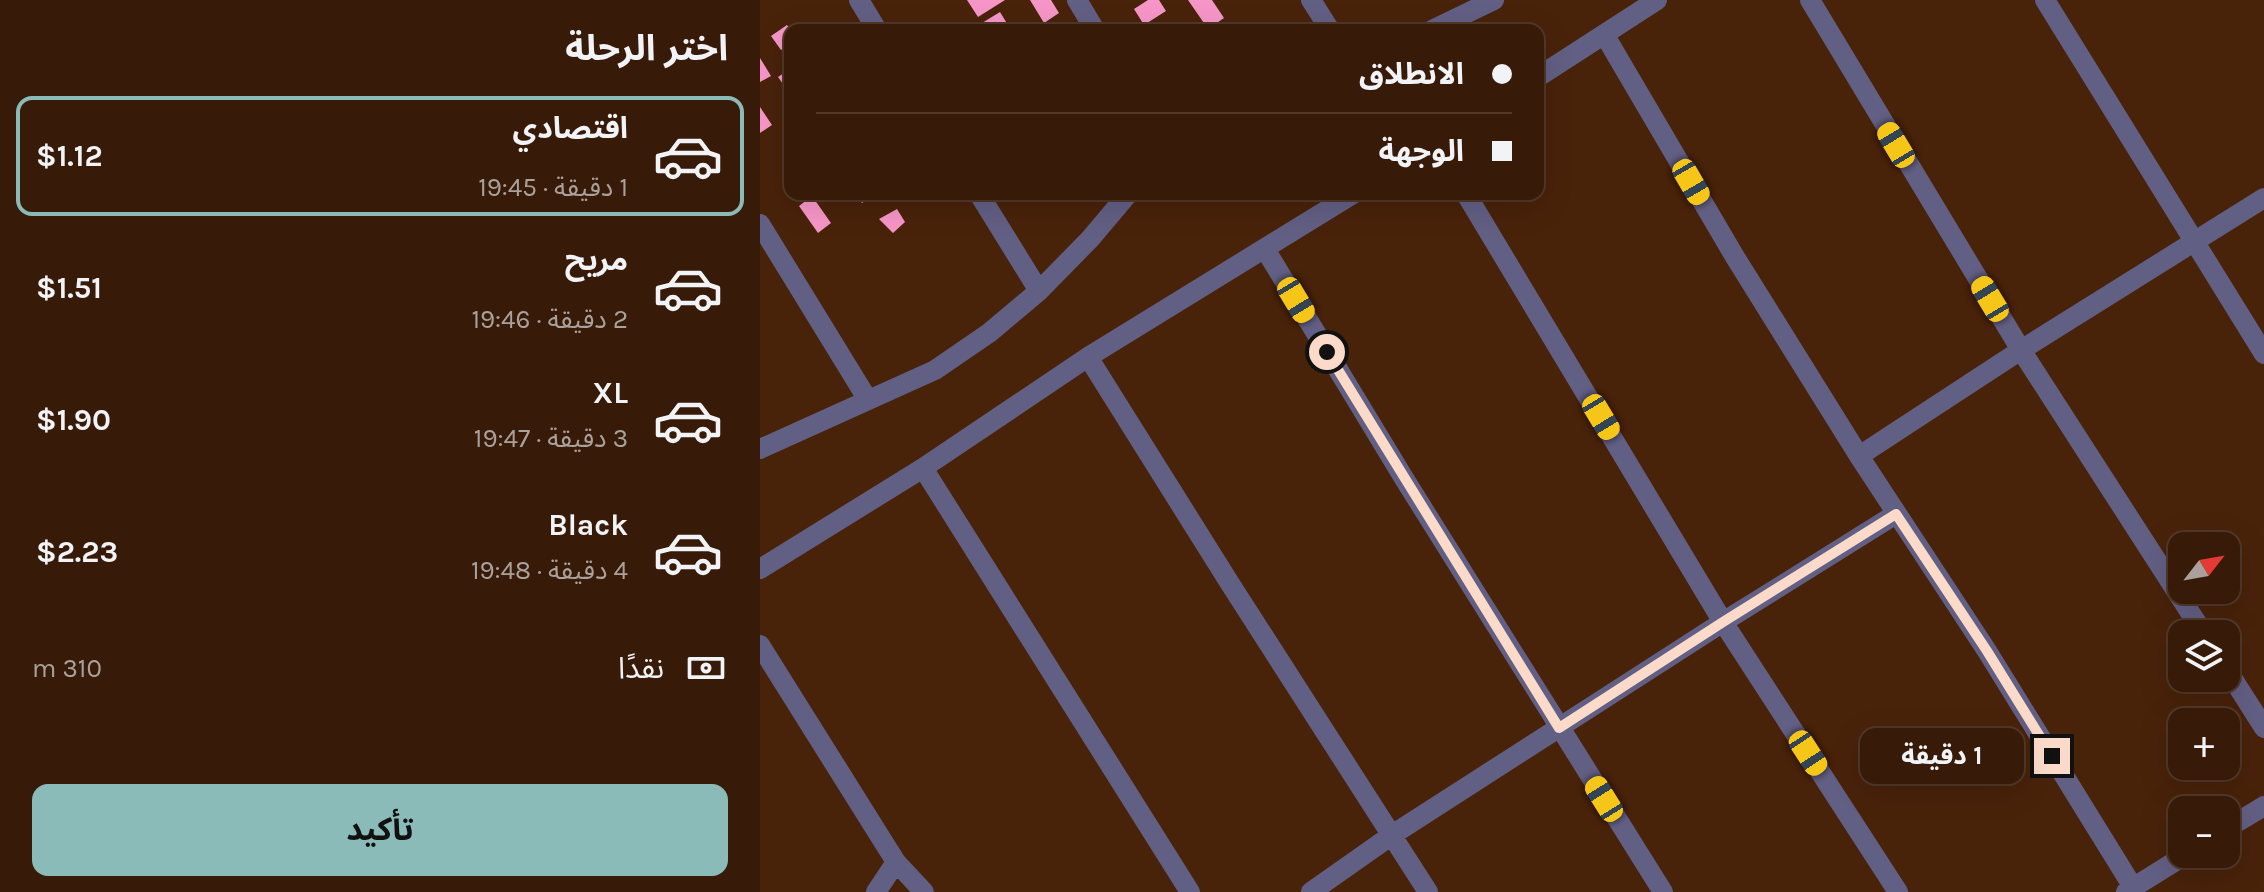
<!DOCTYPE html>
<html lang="ar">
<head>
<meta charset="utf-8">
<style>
	:root { --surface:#371a08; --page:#3e2312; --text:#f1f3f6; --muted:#aaa19c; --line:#513829; --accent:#8bbbb9 }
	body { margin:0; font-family:Karla,"Noto Sans Arabic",sans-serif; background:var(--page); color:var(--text); direction:rtl; height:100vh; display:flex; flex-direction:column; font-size:30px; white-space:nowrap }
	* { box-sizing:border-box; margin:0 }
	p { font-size:26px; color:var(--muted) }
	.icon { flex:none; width:44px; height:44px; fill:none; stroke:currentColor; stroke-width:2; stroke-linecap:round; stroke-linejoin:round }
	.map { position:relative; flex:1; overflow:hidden; direction:ltr }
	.drawer { display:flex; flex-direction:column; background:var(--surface); width:760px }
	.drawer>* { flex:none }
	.banner { position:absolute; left:24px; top:24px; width:760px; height:176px; border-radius:16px; box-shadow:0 8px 32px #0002,0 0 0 2px var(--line); direction:rtl; display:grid; align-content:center; height:176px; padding:0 32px; background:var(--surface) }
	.needle { width:52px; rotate:59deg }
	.controls { position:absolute; left:1408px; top:532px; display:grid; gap:16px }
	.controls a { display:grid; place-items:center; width:72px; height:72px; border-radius:16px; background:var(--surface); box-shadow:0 8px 32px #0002,0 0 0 2px var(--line); font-size:40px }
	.end { position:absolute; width:36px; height:36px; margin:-18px; border:10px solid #fcdaca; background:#111; box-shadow:0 0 0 4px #111 }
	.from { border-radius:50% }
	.bubble { position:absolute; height:56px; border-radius:16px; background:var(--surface); box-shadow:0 8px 32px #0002,0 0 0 2px var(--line); font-size:26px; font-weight:700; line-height:56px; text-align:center; direction:rtl }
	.car { position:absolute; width:24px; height:48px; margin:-24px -12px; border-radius:10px; box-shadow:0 0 6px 2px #0007; background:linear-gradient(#f5c518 24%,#345 0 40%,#f5c518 0 76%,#345 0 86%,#f5c518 0) }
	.banner b { display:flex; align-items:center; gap:28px; height:76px; font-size:30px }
	.banner b+b { border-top:2px solid var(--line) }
	.banner i { width:20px; height:20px; background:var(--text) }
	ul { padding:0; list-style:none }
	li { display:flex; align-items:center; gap:24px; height:120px; margin:0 16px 12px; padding:0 16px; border:4px solid transparent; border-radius:16px }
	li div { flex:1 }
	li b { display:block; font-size:30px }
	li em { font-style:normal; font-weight:700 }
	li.selected { border-color:var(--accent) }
	li>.icon { width:72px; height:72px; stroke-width:1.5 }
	h2 { padding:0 32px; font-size:36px; line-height:96px }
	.pay { display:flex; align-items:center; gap:20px; height:88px; padding:0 32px; font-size:30px }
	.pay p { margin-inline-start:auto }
	.primary-button { display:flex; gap:16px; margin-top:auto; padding:16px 32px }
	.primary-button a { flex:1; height:92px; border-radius:16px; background:var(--accent); color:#111; font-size:32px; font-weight:700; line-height:92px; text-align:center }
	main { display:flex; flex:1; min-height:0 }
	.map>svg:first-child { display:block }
	.building { fill:#f696c8 }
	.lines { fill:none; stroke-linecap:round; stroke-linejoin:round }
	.minor { stroke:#625f84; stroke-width:20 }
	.route { stroke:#fcdaca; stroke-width:10 }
</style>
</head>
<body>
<main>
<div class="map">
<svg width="1504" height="892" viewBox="0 0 1504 892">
	<rect width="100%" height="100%" fill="#49220a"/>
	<path class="building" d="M207,0H245L218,17Z
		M270,0H291L299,13L284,23Z
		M388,0H399L406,11L384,25L374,9Z
		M428,0H452L464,18L448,29Z
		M240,12L251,30H220L217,26Z
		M27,25L30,29V44L21,50L11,36Z
		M0,58L11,76L0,82Z
		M30,69V94L18,77Z
		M0,107L12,125L0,133Z
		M96,194H115L102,203Z
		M52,196L71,223L58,233L39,206Z
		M137,209L145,222L133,233L119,219Z"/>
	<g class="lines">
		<path class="minor" d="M99,0L117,30
			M317,0L335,30
			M551,0L570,30
			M1050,0L1261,350L1444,634
			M1285,0L1504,354
			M672,30L734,0
			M844,34L975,257L1099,456L1227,651L1376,892
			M778,77L897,0
			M706,194L963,622L1138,892
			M0,224L108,400
			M505,249L645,480L903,892
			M279,291L330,239L368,194
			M328,357L469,582L668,892
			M0,449L175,370L229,333L279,291L219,194
			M1099,456L1261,350L1504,198
			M163,468L430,892
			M0,569L163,468L328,357L593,194
			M0,645L136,862L164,892
			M1466,668L1504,728
			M1466,829L1504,806
			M116,892L136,862
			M551,892L632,835L963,622L1136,514
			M1366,892L1427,854"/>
	</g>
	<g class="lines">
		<path class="route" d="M567,352L799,728L963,622L1136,514L1227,651L1292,756"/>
	</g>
</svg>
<div class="controls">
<a><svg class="needle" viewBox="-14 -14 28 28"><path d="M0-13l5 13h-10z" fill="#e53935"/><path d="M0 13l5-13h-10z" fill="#aaa19c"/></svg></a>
<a><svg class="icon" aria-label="layers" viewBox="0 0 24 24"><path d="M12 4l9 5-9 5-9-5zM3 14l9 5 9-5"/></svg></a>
<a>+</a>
<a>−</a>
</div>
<i class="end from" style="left:567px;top:352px"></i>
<i class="end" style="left:1292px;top:756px"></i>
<div class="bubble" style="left:1100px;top:728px;width:164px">1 دقيقة</div>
<i class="car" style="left:1136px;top:145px;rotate:329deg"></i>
<i class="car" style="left:931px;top:182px;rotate:150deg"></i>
<i class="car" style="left:1230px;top:299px;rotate:329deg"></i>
<i class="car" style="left:536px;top:300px;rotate:149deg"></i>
<i class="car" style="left:841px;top:417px;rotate:149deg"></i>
<i class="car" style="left:1048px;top:753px;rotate:147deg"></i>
<i class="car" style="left:844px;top:799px;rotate:328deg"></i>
<div class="banner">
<b><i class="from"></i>الانطلاق</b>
<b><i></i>الوجهة</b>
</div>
</div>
<section class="drawer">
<h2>اختر الرحلة</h2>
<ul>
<li class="selected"><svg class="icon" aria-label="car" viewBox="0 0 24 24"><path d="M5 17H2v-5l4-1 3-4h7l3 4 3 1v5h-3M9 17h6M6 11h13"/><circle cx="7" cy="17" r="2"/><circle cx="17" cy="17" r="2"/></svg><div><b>اقتصادي</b><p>1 دقيقة · 19:45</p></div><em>$1.12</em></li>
<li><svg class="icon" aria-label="car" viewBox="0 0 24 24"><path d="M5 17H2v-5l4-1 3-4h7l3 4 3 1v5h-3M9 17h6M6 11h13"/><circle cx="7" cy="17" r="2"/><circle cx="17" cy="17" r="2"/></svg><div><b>مريح</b><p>2 دقيقة · 19:46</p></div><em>$1.51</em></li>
<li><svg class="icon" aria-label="car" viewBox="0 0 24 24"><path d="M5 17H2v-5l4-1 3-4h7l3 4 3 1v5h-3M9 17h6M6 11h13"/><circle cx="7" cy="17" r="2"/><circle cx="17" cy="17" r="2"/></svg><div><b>XL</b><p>3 دقيقة · 19:47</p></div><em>$1.90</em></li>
<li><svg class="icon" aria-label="car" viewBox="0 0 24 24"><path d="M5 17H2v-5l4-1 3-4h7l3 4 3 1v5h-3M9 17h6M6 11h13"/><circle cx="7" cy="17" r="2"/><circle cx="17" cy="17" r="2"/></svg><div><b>Black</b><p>4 دقيقة · 19:48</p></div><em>$2.23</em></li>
</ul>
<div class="pay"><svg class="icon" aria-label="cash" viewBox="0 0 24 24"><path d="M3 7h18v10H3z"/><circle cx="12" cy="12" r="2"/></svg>نقدًا<p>310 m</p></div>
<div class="primary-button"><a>تأكيد</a></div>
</section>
</main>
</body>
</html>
